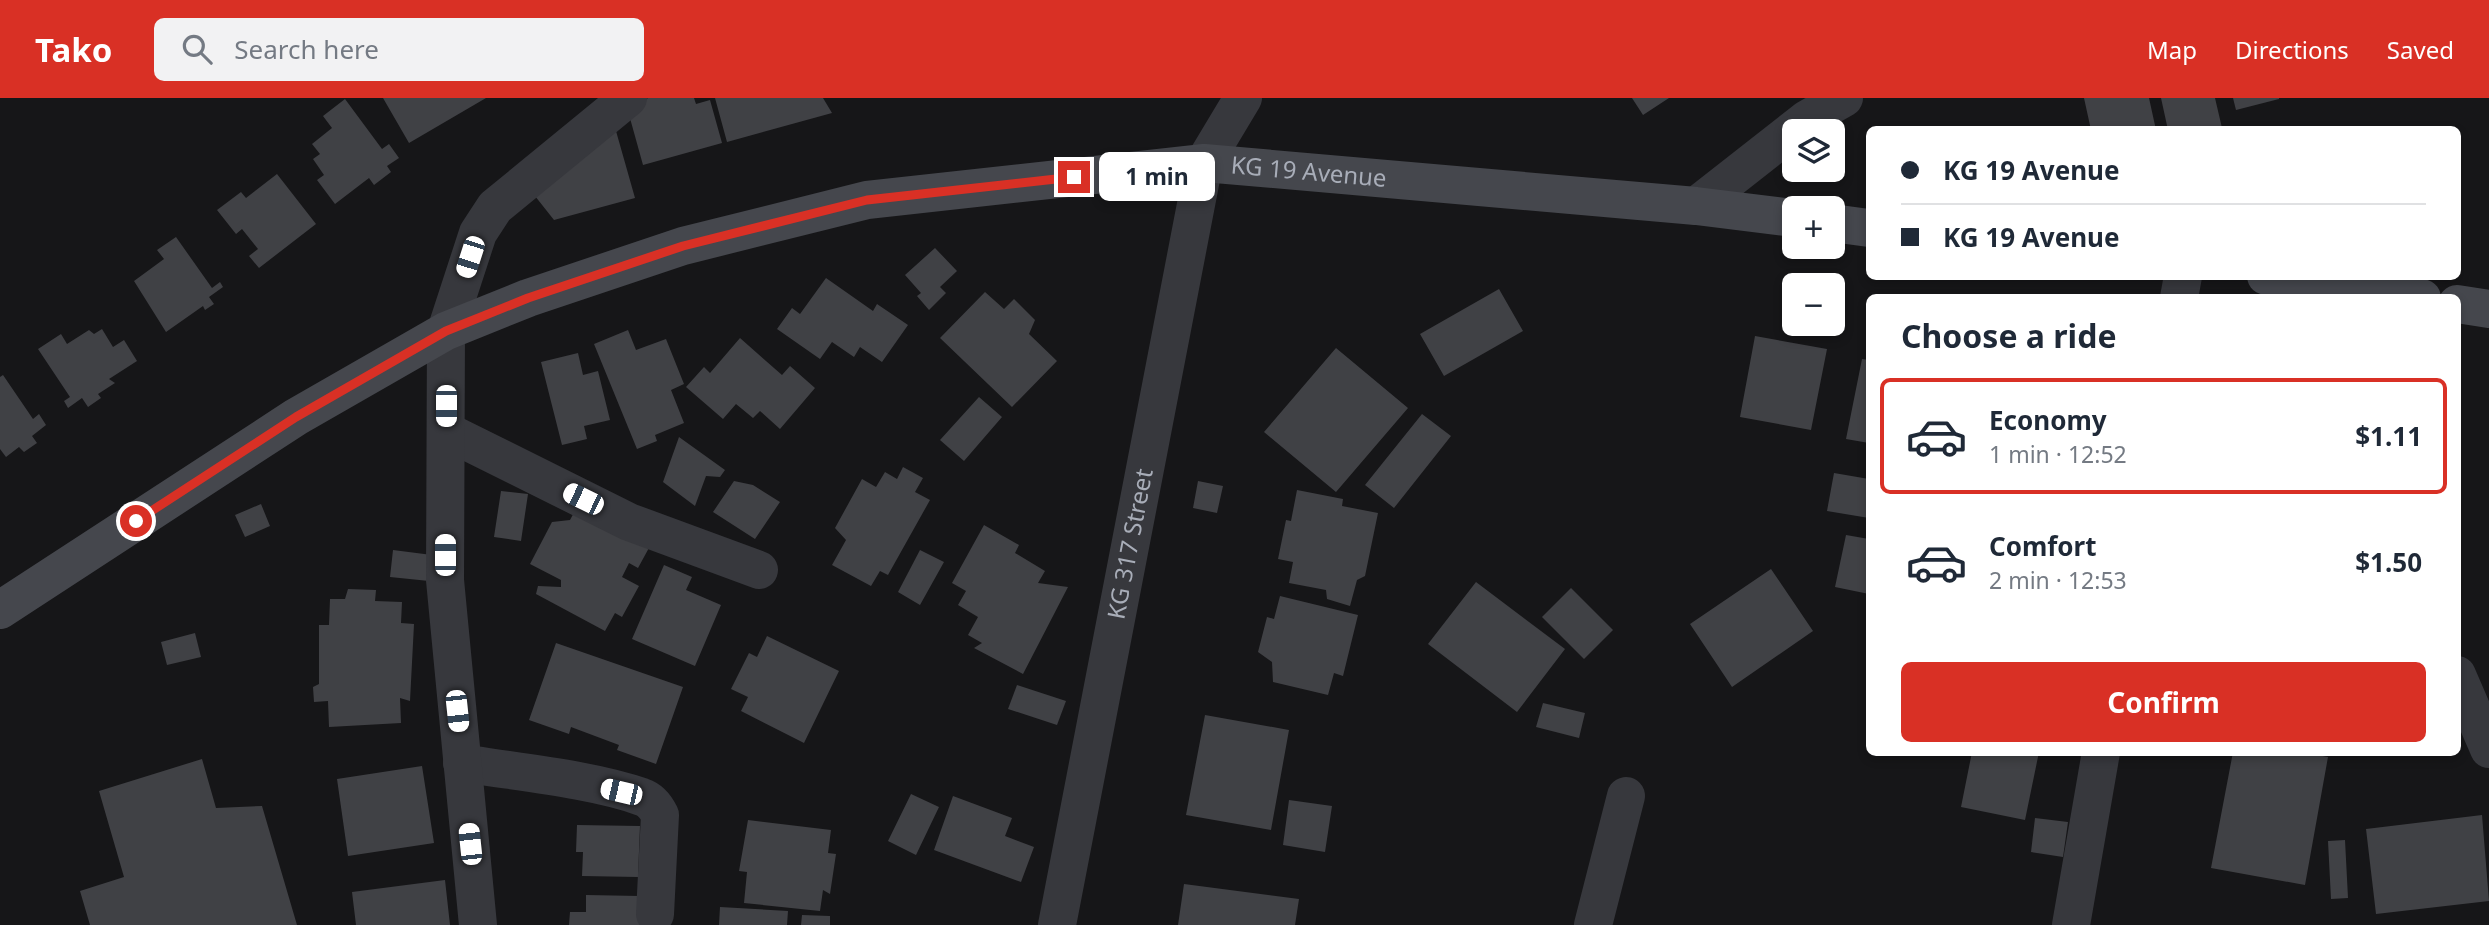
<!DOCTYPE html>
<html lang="en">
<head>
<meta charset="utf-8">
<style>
	:root { --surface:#fff; --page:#f2f2f3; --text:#1f2937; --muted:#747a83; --line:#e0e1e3; --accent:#d93025 }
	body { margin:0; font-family:"Noto Sans",sans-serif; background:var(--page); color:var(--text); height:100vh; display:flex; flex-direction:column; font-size:26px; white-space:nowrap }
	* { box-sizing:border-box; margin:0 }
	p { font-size:23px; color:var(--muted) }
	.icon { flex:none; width:38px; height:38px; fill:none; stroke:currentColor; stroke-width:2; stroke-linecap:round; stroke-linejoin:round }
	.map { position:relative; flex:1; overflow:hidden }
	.side { position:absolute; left:1866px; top:196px; width:595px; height:462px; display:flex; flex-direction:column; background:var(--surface); border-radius:10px; box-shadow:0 4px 10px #0003 }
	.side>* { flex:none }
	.guide { position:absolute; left:1866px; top:28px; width:595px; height:154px; border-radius:10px; box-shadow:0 4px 10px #0003; display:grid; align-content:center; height:154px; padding:0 35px; background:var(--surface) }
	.tools { position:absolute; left:1782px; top:21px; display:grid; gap:14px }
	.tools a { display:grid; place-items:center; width:63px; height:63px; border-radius:10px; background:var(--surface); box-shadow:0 4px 10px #0003; font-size:35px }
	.end { position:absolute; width:32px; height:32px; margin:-16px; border:9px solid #d93025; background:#fff; box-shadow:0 0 0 4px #fff }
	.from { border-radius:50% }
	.bubble { position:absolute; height:49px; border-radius:10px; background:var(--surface); box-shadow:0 4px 10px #0003; font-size:23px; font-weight:700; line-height:49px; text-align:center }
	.car { position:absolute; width:21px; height:42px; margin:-21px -10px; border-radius:9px; box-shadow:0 0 5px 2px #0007; background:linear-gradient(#fff 24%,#345 0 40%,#fff 0 76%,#345 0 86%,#fff 0) }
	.guide b { display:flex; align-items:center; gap:24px; height:66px; font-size:26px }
	.guide b+b { border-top:2px solid var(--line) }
	.guide i { width:18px; height:18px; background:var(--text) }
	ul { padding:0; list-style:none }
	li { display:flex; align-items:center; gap:21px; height:116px; margin:0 14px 10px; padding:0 21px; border:4px solid transparent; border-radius:10px }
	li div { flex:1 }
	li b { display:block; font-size:26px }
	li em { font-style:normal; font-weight:700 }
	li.selected { border-color:var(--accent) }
	li>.icon { width:63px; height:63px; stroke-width:1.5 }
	h2 { padding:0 35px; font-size:32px; line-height:84px }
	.primary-button { display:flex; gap:14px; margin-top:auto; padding:14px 35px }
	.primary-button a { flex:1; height:80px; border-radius:10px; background:var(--accent); color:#fff; font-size:28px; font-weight:700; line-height:80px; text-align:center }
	header { display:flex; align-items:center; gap:42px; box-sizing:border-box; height:98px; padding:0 35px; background:var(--accent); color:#fff }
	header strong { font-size:33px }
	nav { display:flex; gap:38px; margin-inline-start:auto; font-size:24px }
	.search { width:490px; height:63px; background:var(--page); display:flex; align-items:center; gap:18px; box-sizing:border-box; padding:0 24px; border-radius:10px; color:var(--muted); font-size:26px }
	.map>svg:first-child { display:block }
	.building { fill:#404145 }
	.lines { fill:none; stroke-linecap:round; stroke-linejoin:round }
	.street { stroke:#37383d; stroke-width:38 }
	.secondary { stroke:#45474d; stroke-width:38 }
	.route { stroke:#d93025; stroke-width:9 }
	.labels { text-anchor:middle; stroke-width:6; stroke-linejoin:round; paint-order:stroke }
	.street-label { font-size:24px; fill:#a8adb8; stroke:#111113 }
</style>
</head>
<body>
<header>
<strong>Tako</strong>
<div class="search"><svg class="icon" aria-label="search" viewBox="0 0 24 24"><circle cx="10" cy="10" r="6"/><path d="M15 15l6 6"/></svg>Search here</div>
<nav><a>Map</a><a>Directions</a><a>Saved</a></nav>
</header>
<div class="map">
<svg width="2489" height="827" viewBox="0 0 2489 827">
	<rect width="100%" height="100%" fill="#161618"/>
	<path class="building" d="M383,0H486L409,45Z
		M648,0H694L696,6L710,2L722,45L643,67L628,13Z
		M715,0H823L832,15L727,44Z
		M1632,0H1669L1643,17Z
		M2084,0H2149L2156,32H2091Z
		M2161,0H2215L2222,30L2168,32Z
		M2233,0H2279V1L2236,12Z
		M345,1L382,51L389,46L399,60L387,68L391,74L374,87L369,80L335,106L317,82L324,77L313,61L320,56L312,46L332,30L323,18Z
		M616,33L635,100L554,122L535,98Z
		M277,76L316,126L259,170L249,158L258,151L242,131L236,136L217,112L241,94L246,100Z
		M176,139L212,190L220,184L223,189L209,199L214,206L205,212L203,208L166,234L134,183L164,161L157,152Z
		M935,150L957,173L940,189L946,195L929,212L917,198L921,195L905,177Z
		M826,180L873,213L877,206L908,227L882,264L860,249L854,259L832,244L820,261L777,231L792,210L800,216Z
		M1499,191L1523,233L1444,278L1420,236Z
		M985,194L1004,211L1014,201L1035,222L1029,236L1057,263L1012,309L940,240Z
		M102,231L113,249L124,242L137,263L109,281L115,285L98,296L101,300L88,309L82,300L68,310L64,303L70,299L38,251L61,236L67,246L89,232L94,236Z
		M628,232L636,252L666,241L684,286L671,292L684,325L655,337L657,343L637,351L594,246Z
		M1755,238L1827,251L1811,332L1740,319Z
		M740,240L782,277L790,268L815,290L780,331L760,313L753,320L736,306L723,321L686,289L704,269L710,275Z
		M1336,250L1408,310L1336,394L1264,334Z
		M578,255L583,277L598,273L610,322L584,328L587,341L562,347L541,264Z
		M1862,261L1869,262V345L1846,341Z
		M3,277L33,321L39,316L46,327L32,338L37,345L24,354L19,349L6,359L0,351V279Z
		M979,299L1002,319L964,363L940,342Z
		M1422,316L1451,338L1394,410L1365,387Z
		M679,339L725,372L720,379L706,378L695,408L663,384Z
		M903,369L923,380L915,394L930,402L888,477L880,473L871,488L832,467L846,442L835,430L862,381L876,389L885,374L897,381Z
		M1834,375L1869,381V420L1827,413Z
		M734,383L753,387L780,404L755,441L713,414Z
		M1198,383L1223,388L1217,415L1193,410Z
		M1297,392L1343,401L1342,408L1378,415L1365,478L1357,482L1350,508L1327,501L1326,492L1289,485L1293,464L1278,461L1286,422L1291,423Z
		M501,393L528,396L521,443L494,439Z
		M261,406L270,428L245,439L235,417Z
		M577,409L650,448L638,470L629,465L622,479L639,488L622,519L615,515L605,533L536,496L538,488L561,489V482L530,466L552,424L570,422Z
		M984,427L1019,447L1015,455L1045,473L1038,485L1068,489L1023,576L974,550L982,545L968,537L978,519L958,507L966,493L952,485Z
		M1846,437L1869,441V496L1835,489Z
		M393,452L432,457L429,483L390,479Z
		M920,452L944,464L920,507L898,494Z
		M664,467L692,479L686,492L721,507L695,568L632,541Z
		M1771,471L1813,533L1732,589L1690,526Z
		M1476,484L1565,551L1517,614L1428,546Z
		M1571,490L1613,532L1584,561L1542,519Z
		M348,491L376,492L375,503L402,504L401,525L414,526L410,603L400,600L401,625L329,629L328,603L314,604L313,589L319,586V527H329L330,501H345Z
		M1280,498L1358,517L1343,578L1334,575L1328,597L1273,584L1272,564L1258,554L1267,519L1274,521Z
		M195,535L201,559L167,567L161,544Z
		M767,538L839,573L804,645L741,613L748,599L731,591L749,555L757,559Z
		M556,545L683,589L656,666L617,652L619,647L571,629L569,636L529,622Z
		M1017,587L1066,603L1057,627L1008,611Z
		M1543,605L1585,615L1579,640L1536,629Z
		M1205,617L1289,632L1271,732L1186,717Z
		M1972,654H2039L2025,722L1961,709Z
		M2233,654H2301L2328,659L2305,787L2211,770Z
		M202,661L216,710L262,708L297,827H90L80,793L124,779L99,693Z
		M422,668L434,745L348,758L337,681Z
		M911,696L939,709L916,757L888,743Z
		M953,698L1012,720L1005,738L1034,749L1021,784L934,752Z
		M1289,702L1332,708L1325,754L1283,747Z
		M2482,717L2489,803L2376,816L2366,731Z
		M2035,720L2068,724L2063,759L2031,754Z
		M748,722L831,732L828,755L836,756L830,796L823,792L820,813L744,805L747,774L739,773Z
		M577,727L640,728L638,779L582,778L583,754H576Z
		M2345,742L2348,800L2331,801L2328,743Z
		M445,782L450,827H356L352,794Z
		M1184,786L1299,801L1295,827H1178Z
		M586,797L640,798V827H569L570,814H586Z
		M720,809L788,813L787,827H719Z
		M802,817L830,818V827H801Z"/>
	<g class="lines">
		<g class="street">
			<path d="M1696,108L1807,21L1844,0"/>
			<path d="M2179,200L2183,178"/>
			<path d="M446,333L629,424L759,472"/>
			<path d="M2457,577L2489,651"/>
			<path d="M462,665C516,674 592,681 642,699C651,702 656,709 660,717L655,816"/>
			<path d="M478,827L445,482L446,233L478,135L495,109L628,0"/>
			<path id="s1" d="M1057,827L1204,65L1243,0"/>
			<path d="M1593,827L1626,698"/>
			<path d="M2071,827L2101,654"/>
		</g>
		<g class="secondary">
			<path d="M1832,125L1869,130"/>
			<path d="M2266,178L2422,200"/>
			<path d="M2457,206L2489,211"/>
			<path id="s2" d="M0,512L296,319L446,233L528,200L683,148L867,102L1204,65L1696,108L1794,120"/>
		</g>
	</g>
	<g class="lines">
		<path class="route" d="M136,423L296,319L446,233L528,200L683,148L867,102L1074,79"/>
	</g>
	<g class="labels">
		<g class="street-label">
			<text dy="8" stroke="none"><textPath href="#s2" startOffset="1412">KG 19 Avenue</textPath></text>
			<text dy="8" stroke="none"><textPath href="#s1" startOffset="388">KG 317 Street</textPath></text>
		</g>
	</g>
</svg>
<div class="tools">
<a><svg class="icon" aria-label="layers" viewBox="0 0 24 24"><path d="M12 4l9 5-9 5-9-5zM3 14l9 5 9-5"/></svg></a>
<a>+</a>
<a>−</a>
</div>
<i class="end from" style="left:136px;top:423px"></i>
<i class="end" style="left:1074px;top:79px"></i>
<div class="bubble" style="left:1099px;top:54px;width:116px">1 min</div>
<i class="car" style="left:470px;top:159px;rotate:198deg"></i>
<i class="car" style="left:446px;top:308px;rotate:180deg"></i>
<i class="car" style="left:583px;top:401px;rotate:296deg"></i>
<i class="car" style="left:445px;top:457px;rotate:0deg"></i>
<i class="car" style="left:457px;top:613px;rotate:174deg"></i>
<i class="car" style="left:621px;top:694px;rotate:283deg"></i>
<i class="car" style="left:470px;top:746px;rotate:354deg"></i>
<div class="guide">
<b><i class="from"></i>KG 19 Avenue</b>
<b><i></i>KG 19 Avenue</b>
</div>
<section class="side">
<h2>Choose a ride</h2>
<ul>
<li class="selected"><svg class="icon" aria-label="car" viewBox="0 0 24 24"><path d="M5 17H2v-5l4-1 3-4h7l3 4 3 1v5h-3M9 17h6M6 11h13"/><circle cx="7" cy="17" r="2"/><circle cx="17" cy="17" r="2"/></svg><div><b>Economy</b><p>1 min · 12:52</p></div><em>$1.11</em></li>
<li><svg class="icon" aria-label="car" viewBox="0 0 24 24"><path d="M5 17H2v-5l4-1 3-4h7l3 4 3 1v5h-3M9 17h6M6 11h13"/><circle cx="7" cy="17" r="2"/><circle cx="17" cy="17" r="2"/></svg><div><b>Comfort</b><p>2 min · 12:53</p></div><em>$1.50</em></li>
</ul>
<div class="primary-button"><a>Confirm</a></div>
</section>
</div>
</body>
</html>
